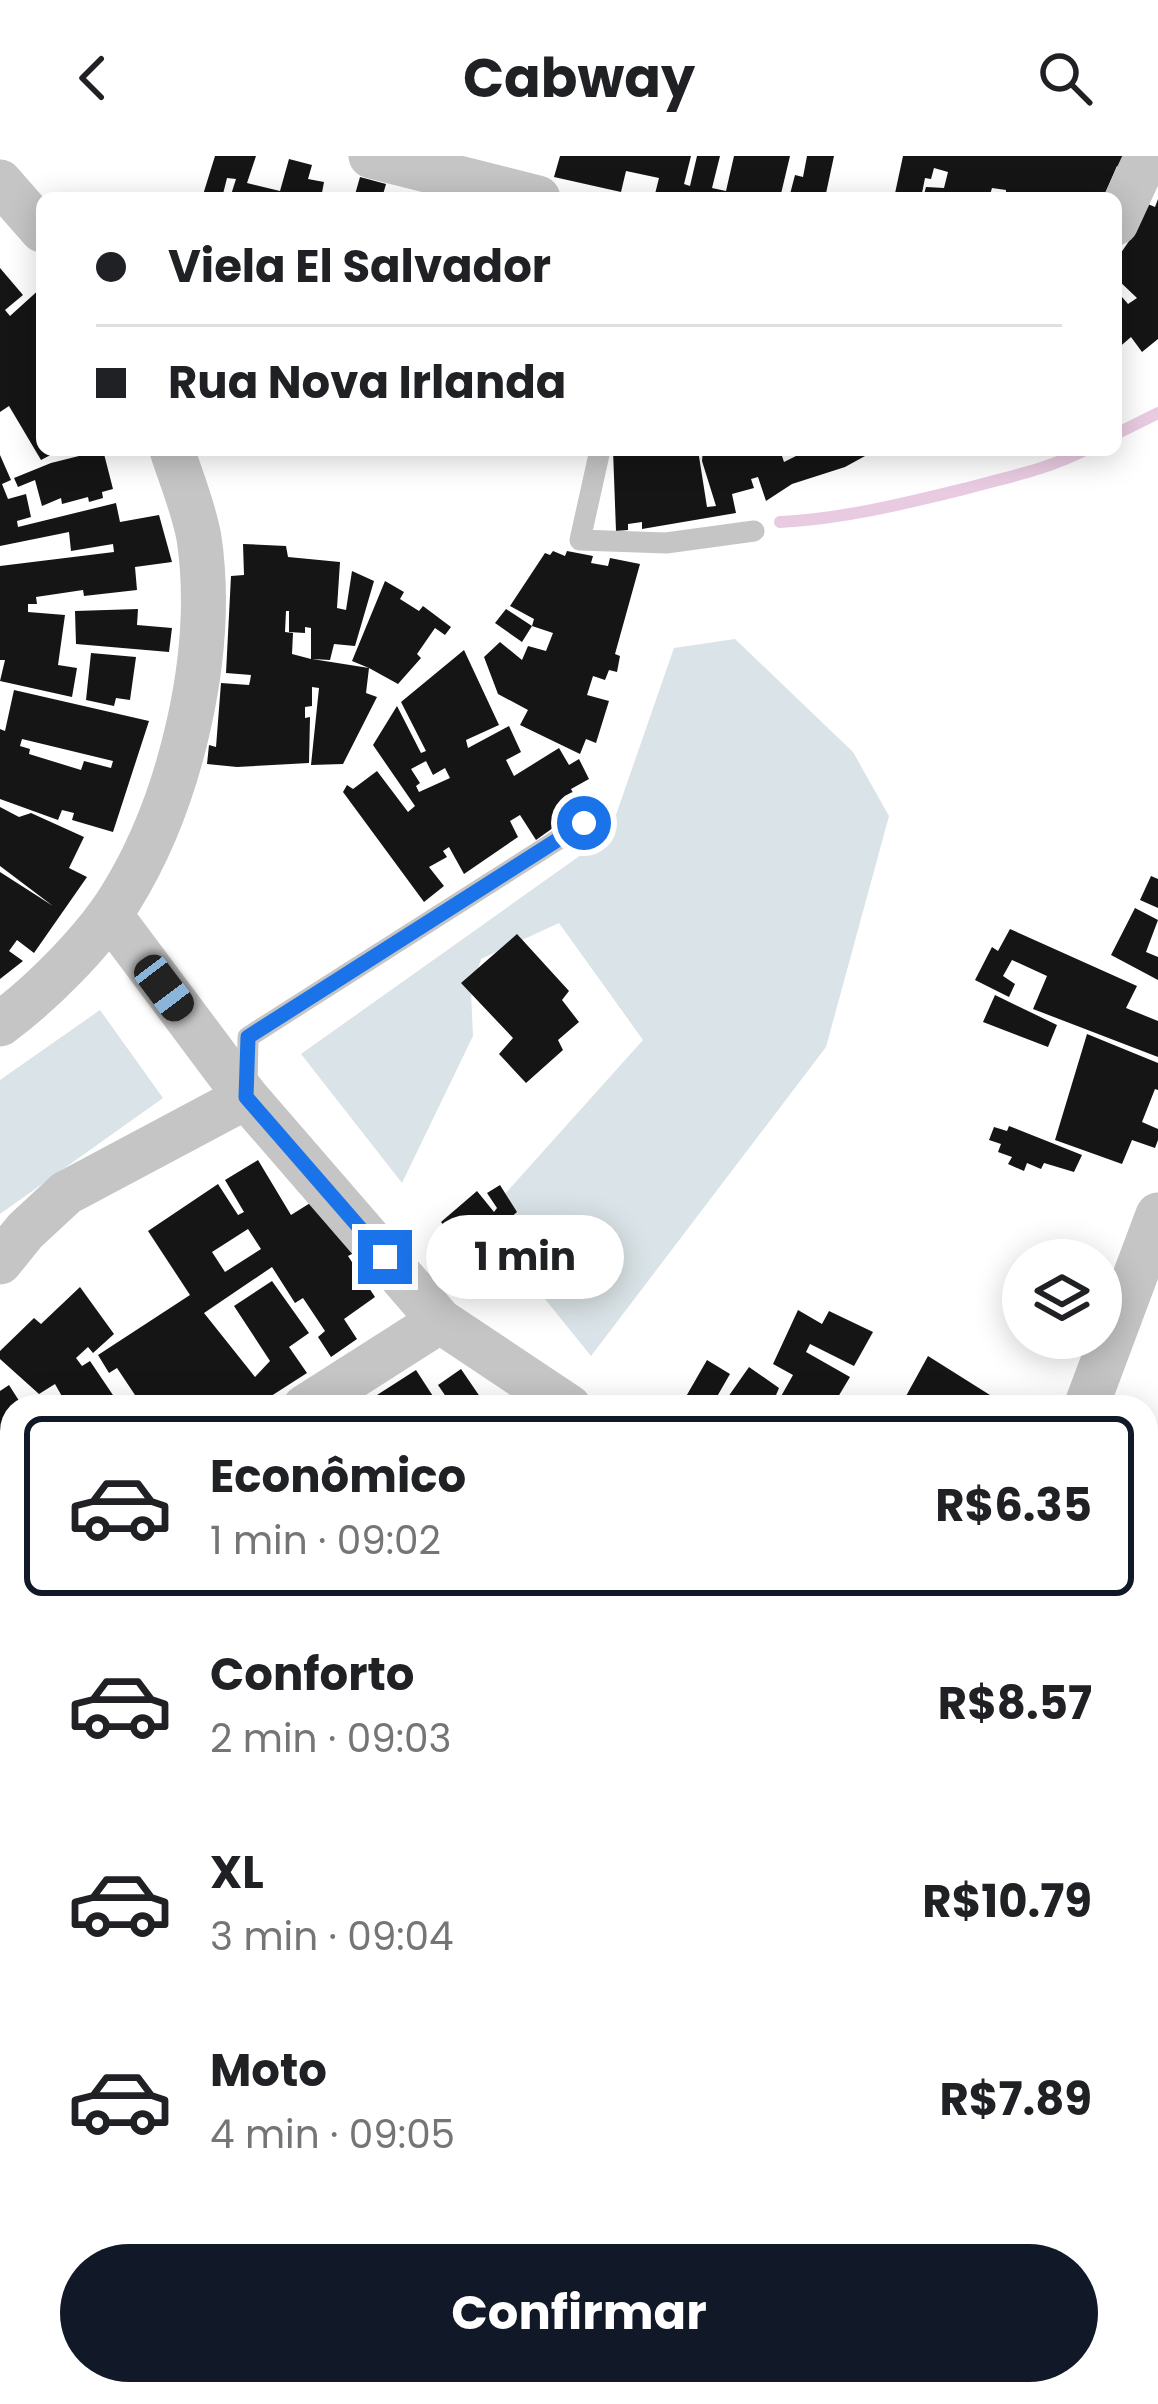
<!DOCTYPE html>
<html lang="pt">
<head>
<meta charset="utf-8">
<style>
	:root { --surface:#fff; --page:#f2f2f2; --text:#202124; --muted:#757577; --line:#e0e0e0; --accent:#111827 }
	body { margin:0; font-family:Poppins,sans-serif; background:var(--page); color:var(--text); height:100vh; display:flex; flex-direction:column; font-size:45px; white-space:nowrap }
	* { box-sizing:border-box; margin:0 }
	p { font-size:39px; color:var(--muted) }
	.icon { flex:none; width:66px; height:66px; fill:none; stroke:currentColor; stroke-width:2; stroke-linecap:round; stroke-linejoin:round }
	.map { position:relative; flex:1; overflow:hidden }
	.side { position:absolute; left:0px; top:1239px; width:1158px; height:1011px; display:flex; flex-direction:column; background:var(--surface); border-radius:36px 36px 0 0; box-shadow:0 6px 30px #0003 }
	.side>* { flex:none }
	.hud { position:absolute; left:36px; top:36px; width:1086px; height:264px; border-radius:18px; box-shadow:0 6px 30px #0003; display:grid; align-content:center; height:264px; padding:0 60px; background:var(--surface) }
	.tools { position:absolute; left:1002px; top:1083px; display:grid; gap:24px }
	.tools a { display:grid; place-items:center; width:120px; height:120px; border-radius:50%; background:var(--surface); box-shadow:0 6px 30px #0003; font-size:60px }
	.end { position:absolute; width:54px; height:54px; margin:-27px; border:15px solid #1a73e8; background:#fff; box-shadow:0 0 0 6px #fff }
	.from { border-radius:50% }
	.bubble { position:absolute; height:84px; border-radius:42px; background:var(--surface); box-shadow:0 6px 30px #0003; font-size:39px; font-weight:700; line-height:84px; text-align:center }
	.car { position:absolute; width:36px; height:72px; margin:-36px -18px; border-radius:15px; box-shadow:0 0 9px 3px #0007; background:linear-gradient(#222 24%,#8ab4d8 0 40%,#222 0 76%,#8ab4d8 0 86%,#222 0) }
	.hud b { display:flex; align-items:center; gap:42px; height:114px; font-size:45px }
	.hud b+b { border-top:3px solid var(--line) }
	.hud i { width:30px; height:30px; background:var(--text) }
	ul { padding:21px 0 0; list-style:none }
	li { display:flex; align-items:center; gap:36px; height:180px; margin:0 24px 18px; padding:0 36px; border:6px solid transparent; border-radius:18px }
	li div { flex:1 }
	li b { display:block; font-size:45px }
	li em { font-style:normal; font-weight:700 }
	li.current { border-color:var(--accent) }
	li>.icon { width:108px; height:108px; stroke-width:1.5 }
	.primary-button { display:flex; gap:24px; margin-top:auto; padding:24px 60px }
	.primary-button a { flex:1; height:138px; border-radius:72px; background:var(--accent); color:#fff; font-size:48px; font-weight:700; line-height:138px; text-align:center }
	header { display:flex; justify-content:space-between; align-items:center; height:156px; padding:0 60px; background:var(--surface); font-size:54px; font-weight:700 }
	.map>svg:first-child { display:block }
	.green { fill:#dae3e7 }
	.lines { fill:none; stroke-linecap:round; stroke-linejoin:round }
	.stream { stroke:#e9cbe1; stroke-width:12 }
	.building { fill:#151515; fill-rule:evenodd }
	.path { stroke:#bebebe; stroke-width:8; stroke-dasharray:6 6; stroke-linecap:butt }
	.lane { stroke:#c5c5c5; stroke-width:21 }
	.street { stroke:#c5c5c5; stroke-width:45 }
	.secondary { stroke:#b8b8b8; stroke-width:63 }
	.route { stroke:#1a73e8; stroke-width:15 }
</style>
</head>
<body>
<header><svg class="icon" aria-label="back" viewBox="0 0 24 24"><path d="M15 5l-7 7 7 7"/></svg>Cabway<svg class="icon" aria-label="search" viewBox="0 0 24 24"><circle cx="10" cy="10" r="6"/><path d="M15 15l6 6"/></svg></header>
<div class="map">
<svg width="1158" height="2248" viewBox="0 0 1158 2248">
	<rect width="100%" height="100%" fill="#fff"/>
	<path class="green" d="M735,483L853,596L889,660L826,891L591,1200L532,1127L503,1040L643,884L559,767L481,803L471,835L473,880L402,1027L301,898L609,679L674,492Z
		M100,854L163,942L0,1058V924Z"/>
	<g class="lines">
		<path class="stream" d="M1116,278L1158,257
			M780,366C843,363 907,347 968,332C1008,321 1048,313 1085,294"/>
	</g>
	<path class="building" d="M215,0H256L247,27L280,35L289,3L312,9L308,23L324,26L321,42H230L236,23L227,22L222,42H202Z
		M560,0H691L684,28L690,30L697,0H720L712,32L726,35L734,0H790L780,42H654L659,22L626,15L621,36L554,21Z
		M807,0H834L825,42H789L795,19L803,21Z
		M903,0H1131L1126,14L1117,10L1103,42H1022L1023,38H1006V34L992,32L989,42H923L926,31L944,32L948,16L934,12L931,23L925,22L921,42H894Z
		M360,21L386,28L382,42H354Z
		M1158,43V183L1142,196L1131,181L1116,194V134L1128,148L1137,142L1116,122V104L1138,72L1143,46L1155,51Z
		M0,112L23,139L5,154L10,160L42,131V294H60L41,304L9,250L0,256Z
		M103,294L113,333L102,336L103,342L89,346L88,341L62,348L61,342L42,350L35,324L18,331L14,322L51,307Z
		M613,294H698L707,351L716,350L702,305L703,294H780L784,306L808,294H876L845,311L792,328L766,345L758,321L751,323L754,332L732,338L736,357L642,373V366L628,368V374L616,375Z
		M0,299L11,324L2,328L8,343L26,338L31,361L17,365L18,371L116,347L120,366L159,359L172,406L135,411L137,434L84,440L83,434L36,441L37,448H28V456L65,459L58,509L77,512L72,541L0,525L5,504H0V410L114,396L113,388L71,395L69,376L0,390Z
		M243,388L286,390L288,401L340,406L337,452L346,454L352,415L374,425L355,490L334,488L330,504L312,503L369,512L352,505L385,425L404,436L400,443L419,455L423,450L451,471L445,479L435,472L417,498L421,502L398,528L369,512L366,537L377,541L343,608L311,609L319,532L312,531V550L305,551V562L310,561L309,607L237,611L207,608L209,589L216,591L221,527L249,529L250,525L251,519L226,517L231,420L244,419ZM286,455H289V476L305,477V471L311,472V503L292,498L293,477L285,476Z
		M553,395L565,400L567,395L593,400L591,407L608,410L610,402L640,408L615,498L620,500L617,516L609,514L605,524L593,520L587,539L609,545L596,587L586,583L580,598L520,569L528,554L498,538L484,501L500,486L522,504L528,490L546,495L553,477L532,470L522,486L495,467L506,453L532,470L534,463L510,450L545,397L550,399Z
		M138,453L137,469L172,472L169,496L76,488L75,455Z
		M464,494L499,569L466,584L468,592L509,570L521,596L506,604L514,620L559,592L569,609L579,603L589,623L571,633L581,652L536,684L520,659L510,665L518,681L464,718L449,691L443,695L447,701L429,711L444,730L424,746L343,636L347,629L353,633L377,615L408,656L415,650L373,589L397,550L421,597L426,595L401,546ZM426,605L433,619L445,612L450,622L419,636L416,630L420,627L411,613Z
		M91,497L136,501L130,544L116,542L114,550L86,544Z
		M14,534L149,565L113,676L72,664L74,657L62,654L58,664L0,643V573L5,575ZM22,583L113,605L111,612L84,605L81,614L29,598L30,593L20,590Z
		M0,651L19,661L31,657L84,681L69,712L87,721L34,797L17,784L9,795L23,805L0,823V716L53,750L0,710Z
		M1151,720L1158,723V752L1140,744Z
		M1135,752L1158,764L1146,796L1158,801V824L1111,799Z
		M1010,773L1137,830L1126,852L1158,865V901L1033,853L1047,820L1012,804L1003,820L1015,828L1009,841L975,824L992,791L998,795Z
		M517,778L569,835L562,844L579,866L558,884L563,894L526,927L499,898L513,882L461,827Z
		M995,839L1057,869L1048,891L983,866Z
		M1087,878L1158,907V934L1155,933L1142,966L1158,973V984L1155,992L1132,984L1122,1008L1055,984Z
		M1009,970L1082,999L1074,1016L1044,1007L1041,1013L1027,1007L1024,1015L1008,1008L1012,1001L998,996L1001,988L989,984L994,971L1007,975Z
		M258,1004L291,1059L315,1044L358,1095L348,1100L375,1141L344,1163L357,1183L331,1201L318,1181L325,1175L303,1142L295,1147L272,1111L204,1157L255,1221L270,1205L234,1150L272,1125L309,1177L289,1191L307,1217L254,1251H143L117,1212L109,1217L98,1199L190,1139L148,1075L218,1028L238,1059L244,1056L225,1024ZM248,1073L261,1093L225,1116L212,1096Z
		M500,1029L517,1056L461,1104L444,1087L452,1079L441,1066L477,1035L494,1056L497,1052L487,1037Z
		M80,1131L114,1178L93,1197L88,1191L76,1202L82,1210L90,1205L121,1251H68L55,1228L39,1238L0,1203V1195L34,1162L41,1168Z
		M798,1154L822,1168L829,1155L873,1176L854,1210L810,1188L806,1196L850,1221L832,1251H775L793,1219L773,1208Z
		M928,1200L1009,1251H900Z
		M707,1204L730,1218L711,1251H680Z
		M749,1211L779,1232L771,1251H721Z
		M461,1213L487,1251H453L438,1229Z
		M416,1214L440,1251H385L377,1239Z
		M9,1229L23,1251H12V1346L0,1328V1235Z
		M1146,1387L1158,1391V1451L1146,1446Z
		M1146,1469L1158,1473L1157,1535L1146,1531Z
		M1146,1563L1158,1567V1625L1146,1617Z
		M4,1580L7,1585L12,1581V1711L0,1712V1583Z
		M1146,1680L1158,1687V1770L1146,1787Z
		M1158,1782V1859L1146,1851V1799Z
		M0,1839L12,1853V1864L7,1868L12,1874V1963L0,1973Z
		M0,2013L12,2023V2117L0,2102Z
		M0,2119L3,2123L10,2119L12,2122V2157L0,2163Z
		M7,2225H12V2238H202L204,2248H11Z
		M212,2238H274L276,2248H214Z
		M441,2238H472L473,2244L482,2242V2238L537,2241L522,2243L523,2248H505L504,2245L443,2248Z"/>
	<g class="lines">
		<path class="path" d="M1146,1998L1158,1994"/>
		<path class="lane" d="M600,294L580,384L666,387L754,375
			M247,932L248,881L584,667"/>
		<path class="street" d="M371,0L538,42
			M0,26L42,74
			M1116,67L1147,0
			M110,759L246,941L440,1165L569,1251
			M0,868C41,838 93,786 120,743C181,645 216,496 199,382C194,353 181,322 172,294
			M0,1106L25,1075L66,1037L246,941
			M305,1251L440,1165
			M1086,1251L1158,1059
			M0,1444L12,1436
			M1146,1639L1158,1647
			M0,2188L12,2186"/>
		<path class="secondary" d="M0,1754L12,1753
			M1146,1928L1158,1941
			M1146,2234L1158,2160"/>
	</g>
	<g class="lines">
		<path class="route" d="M385,1101L246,941L248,881L584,667"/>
	</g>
</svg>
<div class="tools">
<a><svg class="icon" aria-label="layers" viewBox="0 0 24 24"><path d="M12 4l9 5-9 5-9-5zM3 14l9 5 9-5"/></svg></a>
</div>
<i class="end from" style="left:584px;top:667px"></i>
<i class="end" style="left:385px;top:1101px"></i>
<div class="bubble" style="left:426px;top:1059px;width:198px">1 min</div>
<i class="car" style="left:164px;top:832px;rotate:143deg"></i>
<div class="hud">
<b><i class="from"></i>Viela El Salvador</b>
<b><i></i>Rua Nova Irlanda</b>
</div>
<section class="side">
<ul>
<li class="current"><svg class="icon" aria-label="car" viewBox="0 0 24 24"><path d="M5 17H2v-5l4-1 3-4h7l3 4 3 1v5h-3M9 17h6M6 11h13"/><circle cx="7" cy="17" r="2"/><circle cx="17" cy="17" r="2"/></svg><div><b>Econômico</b><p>1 min · 09:02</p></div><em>R$6.35</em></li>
<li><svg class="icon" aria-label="car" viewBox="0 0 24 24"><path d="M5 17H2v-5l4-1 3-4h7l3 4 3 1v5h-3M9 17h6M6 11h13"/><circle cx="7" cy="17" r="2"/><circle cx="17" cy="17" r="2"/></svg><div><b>Conforto</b><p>2 min · 09:03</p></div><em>R$8.57</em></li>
<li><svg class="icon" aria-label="car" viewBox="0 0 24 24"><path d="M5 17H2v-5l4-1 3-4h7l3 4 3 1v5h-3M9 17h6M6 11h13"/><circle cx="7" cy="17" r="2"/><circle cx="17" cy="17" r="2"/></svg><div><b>XL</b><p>3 min · 09:04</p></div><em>R$10.79</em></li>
<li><svg class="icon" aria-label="car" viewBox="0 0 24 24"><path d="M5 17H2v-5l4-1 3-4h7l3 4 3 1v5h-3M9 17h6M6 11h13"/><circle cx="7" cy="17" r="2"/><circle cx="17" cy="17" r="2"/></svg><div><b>Moto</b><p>4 min · 09:05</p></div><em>R$7.89</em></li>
</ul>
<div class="primary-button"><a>Confirmar</a></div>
</section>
</div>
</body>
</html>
